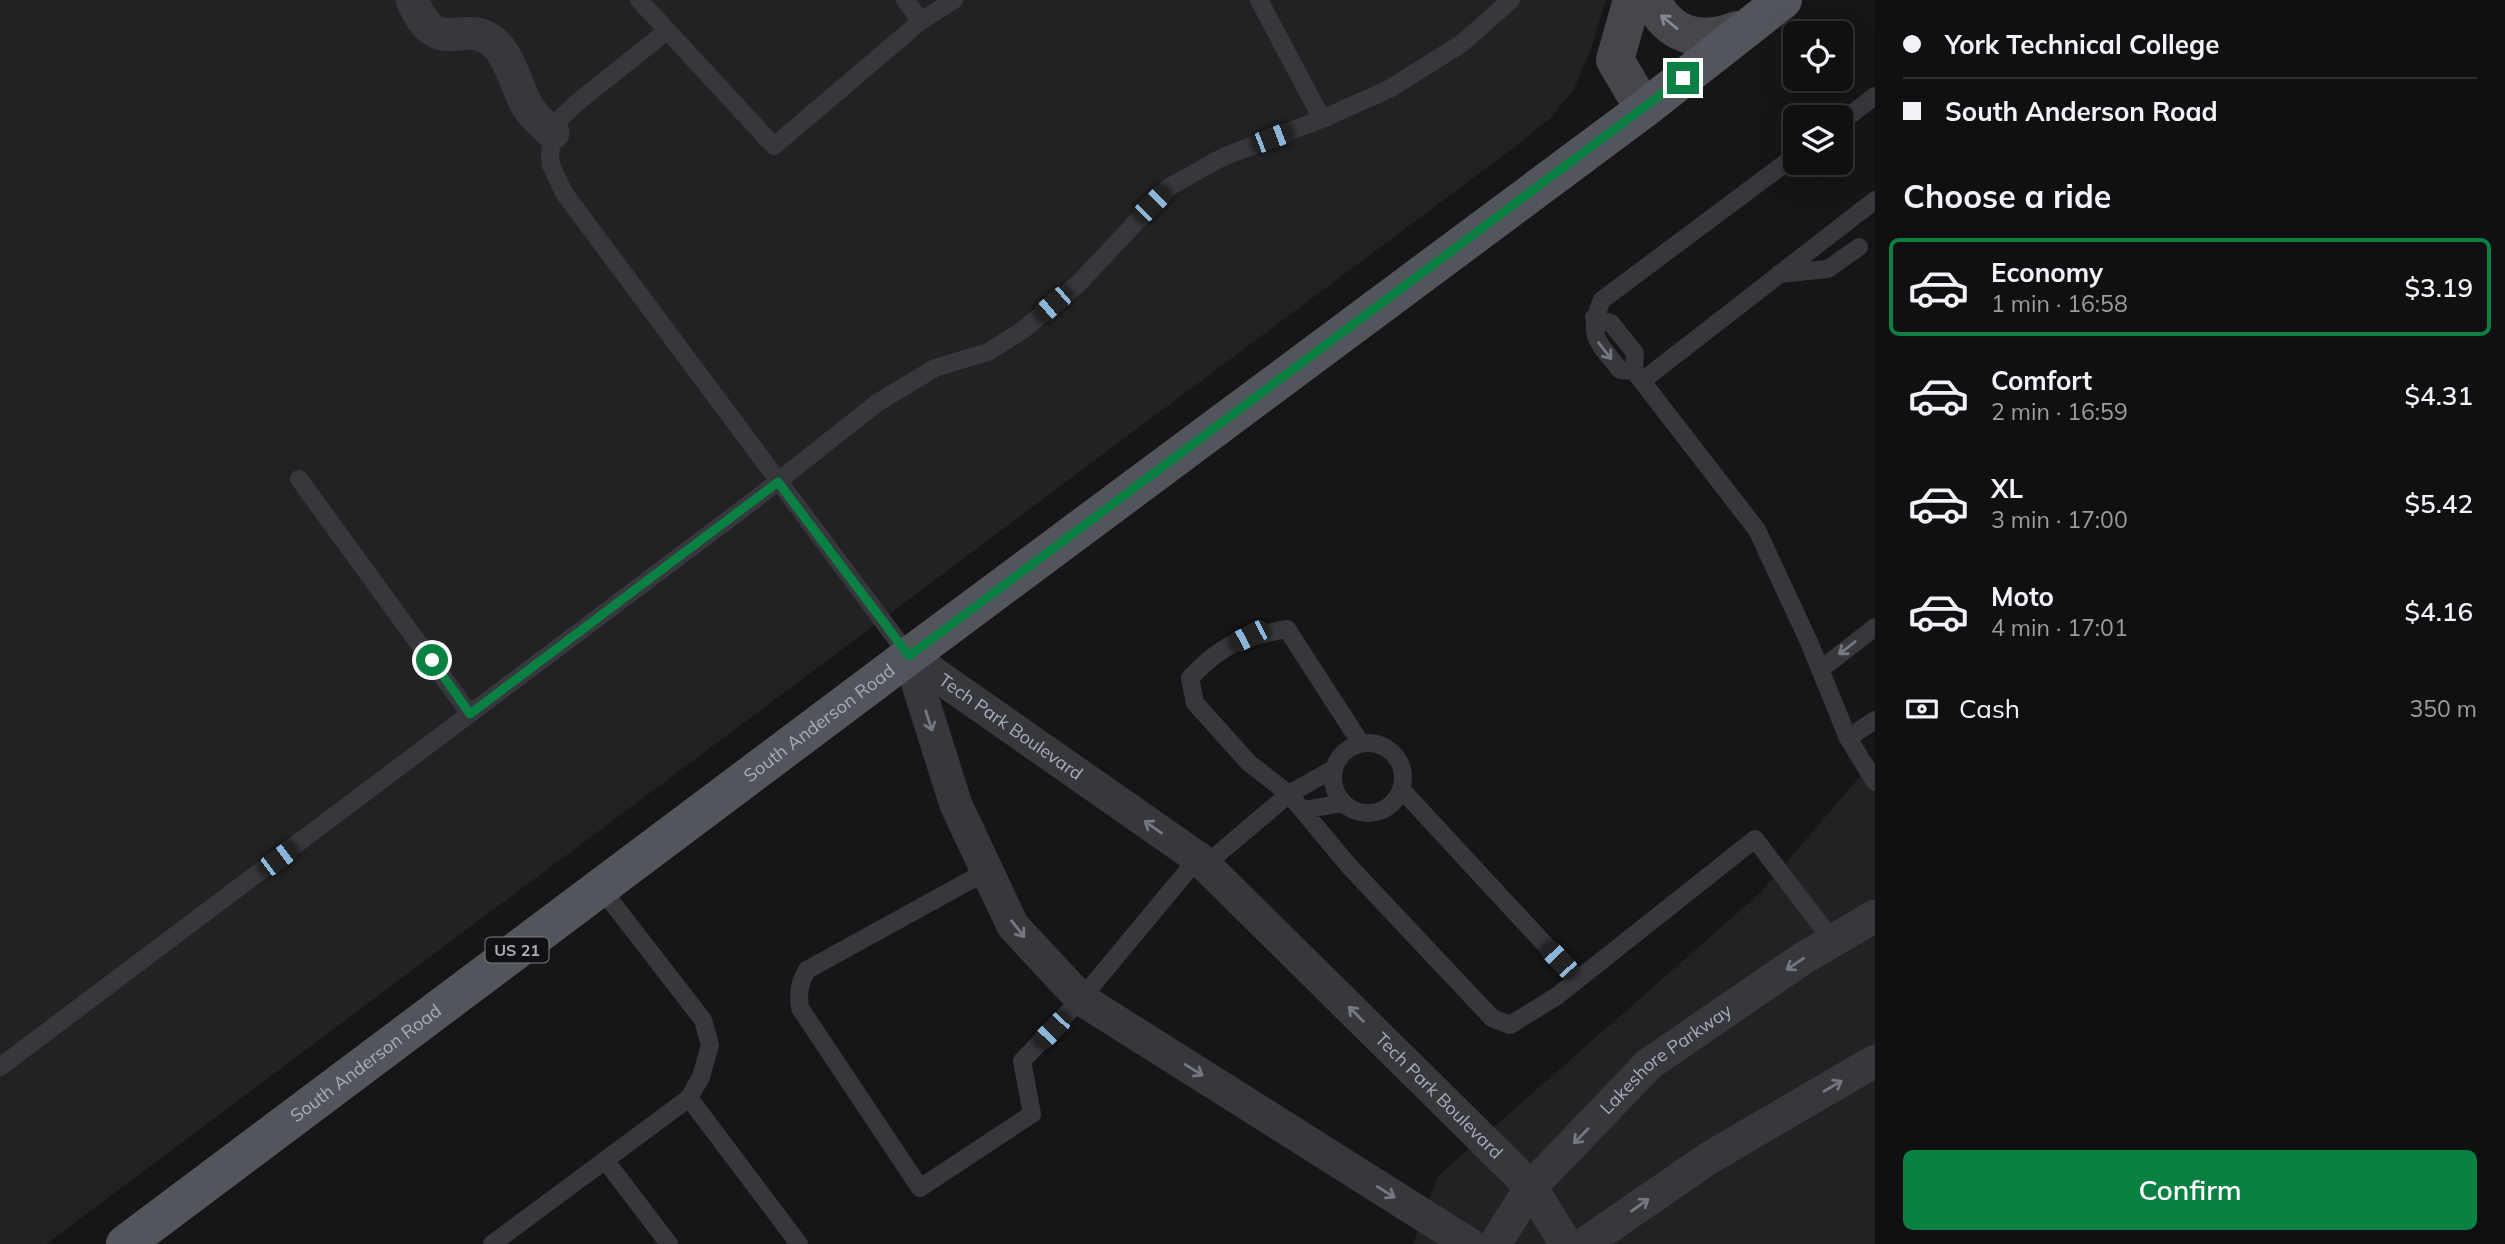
<!DOCTYPE html>
<html lang="en">
<head>
<meta charset="utf-8">
<style>
	:root { --surface:#101012; --page:#19191b; --text:#f1f3f6; --muted:#9c9d9f; --line:#303032; --accent:#0b8043 }
	body { margin:0; font-family:Mulish,sans-serif; background:var(--page); color:var(--text); height:100vh; display:flex; flex-direction:column; font-size:26px; white-space:nowrap }
	* { box-sizing:border-box; margin:0 }
	p { font-size:23px; color:var(--muted) }
	.icon { flex:none; width:38px; height:38px; fill:none; stroke:currentColor; stroke-width:2; stroke-linecap:round; stroke-linejoin:round }
	.map { position:relative; flex:1; overflow:hidden }
	.side { display:flex; flex-direction:column; background:var(--surface); width:630px }
	.side>* { flex:none }
	.top-card { display:grid; align-content:center; height:154px; padding:0 28px; background:var(--surface) }
	.controls { position:absolute; left:1783px; top:21px; display:grid; gap:14px }
	.controls a { display:grid; place-items:center; width:70px; height:70px; border-radius:10px; background:var(--surface); box-shadow:0 7px 28px #0002,0 0 0 2px var(--line); font-size:35px }
	.end { position:absolute; width:32px; height:32px; margin:-16px; border:9px solid #0b8043; background:#fff; box-shadow:0 0 0 4px #fff }
	.from { border-radius:50% }
	.car { position:absolute; width:21px; height:42px; margin:-21px -10px; border-radius:9px; box-shadow:0 0 5px 2px #0007; background:linear-gradient(#222 24%,#8ab4d8 0 40%,#222 0 76%,#8ab4d8 0 86%,#222 0) }
	.top-card b { display:flex; align-items:center; gap:24px; height:66px; font-size:26px }
	.top-card b+b { border-top:2px solid var(--line) }
	.top-card i { width:18px; height:18px; background:var(--text) }
	ul { padding:0; list-style:none }
	li { display:flex; align-items:center; gap:21px; height:98px; margin:0 14px 10px; padding:0 14px; border:4px solid transparent; border-radius:10px }
	li div { flex:1 }
	li b { display:block; font-size:26px }
	li em { font-style:normal; font-weight:600 }
	li.active { border-color:var(--accent) }
	li>.icon { width:63px; height:63px; stroke-width:1.5 }
	h2 { padding:0 28px; font-size:32px; line-height:84px }
	.pay { display:flex; align-items:center; gap:18px; height:77px; padding:0 28px; font-size:26px }
	.pay p { margin-inline-start:auto }
	.cta { display:flex; gap:14px; margin-top:auto; padding:14px 28px }
	.cta a { flex:1; height:80px; border-radius:10px; background:var(--accent); color:#fff; font-size:28px; font-weight:600; line-height:80px; text-align:center }
	main { display:flex; flex:1; min-height:0 }
	.map>svg:first-child { display:block }
	.built { fill:#222225 }
	.lines { fill:none; stroke-linecap:round; stroke-linejoin:round }
	.lane { stroke:#37383d; stroke-width:18 }
	.street { stroke:#37383d; stroke-width:33 }
	.secondary { stroke:#45474d; stroke-width:38 }
	.primary { stroke:#53555c; stroke-width:38 }
	.oneway { stroke:#858993 }
	.oneway2 { stroke:#757881 }
	.route { stroke:#0b8043; stroke-width:9 }
	.labels { text-anchor:middle; stroke-width:5; stroke-linejoin:round; paint-order:stroke }
	.shield { fill:#111113; stroke:#7b7e86; stroke-width:2 }
	.shield-label { font-size:16px; font-weight:bold; fill:#a8adb8 }
	.street-label { font-size:18px; fill:#a8adb8; stroke:#111113 }
</style>
</head>
<body>
<main>
<div class="map">
<svg width="1875" height="1244" viewBox="0 0 1875 1244">
	<rect width="100%" height="100%" fill="#161618"/>
	<path class="built" d="M0,0H1606L1591,49L1574,89L1551,118L1513,148L46,1244H0Z
		M1875,759V1244H1413L1438,1176L1760,893Z"/>
	<g class="lines">
		<path class="lane" d="M639,0L774,146L921,21L954,0
			M905,0L921,21
			M1259,0L1322,119
			M667,31L574,105L560,119L553,133L550,154L551,165L564,193L909,656
			M1841,122L1875,96
			M1779,274L1828,269L1859,247
			M1594,317L1611,323L1635,353L1634,371L1757,530L1809,642L1848,738L1875,782
			M1634,371L1620,370C1598,342 1586,336 1602,300L1796,155
			M1642,381L1875,200
			M299,479L470,714
			M1820,670L1875,627
			M1848,738L1875,720
			M1333 778a35 35 0 1 1 70 0a35 35 0 1 1-70 0Z
			M1333,769L1289,794L1249,763L1195,703L1190,678C1223,643 1241,638 1287,629L1360,742
			M1402,790L1577,979
			M1303,810L1343,803
			M1205,865L1289,794L1349,866L1492,1018L1510,1025L1557,996L1755,839L1833,941
			M987,871L807,970C799,983 798,994 800,1008L920,1188L1032,1114L1022,1061L1081,999L1198,858
			M600,887L703,1020L710,1045L701,1077L689,1098L799,1244
			M0,1067L753,501L877,403L935,368L988,352L1023,330L1078,284L1169,187L1223,157L1327,117L1389,89L1461,44L1511,0
			M605,1160L669,1244
			M492,1244L689,1098"/>
		<g class="street">
			<path d="M412,0C437,60 461,19 491,40C510,54 516,86 527,106C534,117 543,125 553,133"/>
			<path id="s1" d="M909,656L1198,858L1531,1187L1566,1244"/>
			<path d="M909,656L956,805L1013,926L1081,999L1469,1244"/>
			<path id="s2" d="M1495,1244L1531,1187L1649,1064L1802,959L1875,916"/>
			<path d="M1584,1244L1709,1158L1875,1061"/>
		</g>
		<path class="secondary" d="M1632,0L1615,60L1644,109
			M1652,0C1669,37 1701,44 1737,30L1740,33"/>
		<path class="primary" id="s3" d="M125,1244L909,656L1644,109L1783,0"/>
	</g>
	<defs><path id="oneway-shaft" d="M-6 0H5M1.5-3L5.5 0L1.5 3" fill="none" stroke-width="1.6" stroke-linecap="round" stroke-linejoin="round" transform="scale(1.75)"/></defs>
	<use class="oneway" href="#oneway-shaft" transform="translate(1669 22) rotate(-141)"/>
	<g class="oneway2">
		<use href="#oneway-shaft" transform="translate(1605 351) rotate(52)"/>
		<use href="#oneway-shaft" transform="translate(1847 648) rotate(142)"/>
		<use href="#oneway-shaft" transform="translate(929 721) rotate(72)"/>
		<use href="#oneway-shaft" transform="translate(1153 827) rotate(-145)"/>
		<use href="#oneway-shaft" transform="translate(1018 929) rotate(52)"/>
		<use href="#oneway-shaft" transform="translate(1795 964) rotate(146)"/>
		<use href="#oneway-shaft" transform="translate(1356 1014) rotate(-135)"/>
		<use href="#oneway-shaft" transform="translate(1194 1070) rotate(32)"/>
		<use href="#oneway-shaft" transform="translate(1833 1086) rotate(-30)"/>
		<use href="#oneway-shaft" transform="translate(1581 1136) rotate(134)"/>
		<use href="#oneway-shaft" transform="translate(1386 1192) rotate(32)"/>
		<use href="#oneway-shaft" transform="translate(1640 1205) rotate(-35)"/>
	</g>
	<g class="lines">
		<path class="route" d="M432,660L470,714L778,482L909,656L1683,78"/>
	</g>
	<g class="labels">
		<rect class="shield" x="485.5" y="937.5" width="63" height="25" rx="5"/>
		<g class="shield-label">
			<text x="517" y="956">US 21</text>
		</g>
		<g class="street-label">
			<text dy="6" stroke="none"><textPath href="#s3" startOffset="868">South Anderson Road</textPath></text>
			<text dy="6" stroke="none"><textPath href="#s1" startOffset="124">Tech Park Boulevard</textPath></text>
			<text dy="6" stroke="none"><textPath href="#s2" startOffset="254">Lakeshore Parkway</textPath></text>
			<text dy="6" stroke="none"><textPath href="#s3" startOffset="301">South Anderson Road</textPath></text>
			<text dy="6" stroke="none"><textPath href="#s1" startOffset="691">Tech Park Boulevard</textPath></text>
		</g>
	</g>
</svg>
<div class="controls">
<a><svg class="icon" aria-label="locate" viewBox="0 0 24 24"><circle cx="12" cy="12" r="6"/><path d="M12 2v4M12 18v4M2 12h4M18 12h4"/></svg></a>
<a><svg class="icon" aria-label="layers" viewBox="0 0 24 24"><path d="M12 4l9 5-9 5-9-5zM3 14l9 5 9-5"/></svg></a>
</div>
<i class="end from" style="left:432px;top:660px"></i>
<i class="end" style="left:1683px;top:78px"></i>
<i class="car" style="left:1272px;top:138px;rotate:69deg"></i>
<i class="car" style="left:1152px;top:204px;rotate:45deg"></i>
<i class="car" style="left:1053px;top:304px;rotate:229deg"></i>
<i class="car" style="left:1249px;top:636px;rotate:243deg"></i>
<i class="car" style="left:278px;top:859px;rotate:53deg"></i>
<i class="car" style="left:1559px;top:960px;rotate:317deg"></i>
<i class="car" style="left:1052px;top:1030px;rotate:224deg"></i>
</div>
<section class="side">
<div class="top-card">
<b><i class="from"></i>York Technical College</b>
<b><i></i>South Anderson Road</b>
</div>
<h2>Choose a ride</h2>
<ul>
<li class="active"><svg class="icon" aria-label="car" viewBox="0 0 24 24"><path d="M5 17H2v-5l4-1 3-4h7l3 4 3 1v5h-3M9 17h6M6 11h13"/><circle cx="7" cy="17" r="2"/><circle cx="17" cy="17" r="2"/></svg><div><b>Economy</b><p>1 min · 16:58</p></div><em>$3.19</em></li>
<li><svg class="icon" aria-label="car" viewBox="0 0 24 24"><path d="M5 17H2v-5l4-1 3-4h7l3 4 3 1v5h-3M9 17h6M6 11h13"/><circle cx="7" cy="17" r="2"/><circle cx="17" cy="17" r="2"/></svg><div><b>Comfort</b><p>2 min · 16:59</p></div><em>$4.31</em></li>
<li><svg class="icon" aria-label="car" viewBox="0 0 24 24"><path d="M5 17H2v-5l4-1 3-4h7l3 4 3 1v5h-3M9 17h6M6 11h13"/><circle cx="7" cy="17" r="2"/><circle cx="17" cy="17" r="2"/></svg><div><b>XL</b><p>3 min · 17:00</p></div><em>$5.42</em></li>
<li><svg class="icon" aria-label="car" viewBox="0 0 24 24"><path d="M5 17H2v-5l4-1 3-4h7l3 4 3 1v5h-3M9 17h6M6 11h13"/><circle cx="7" cy="17" r="2"/><circle cx="17" cy="17" r="2"/></svg><div><b>Moto</b><p>4 min · 17:01</p></div><em>$4.16</em></li>
</ul>
<div class="pay"><svg class="icon" aria-label="cash" viewBox="0 0 24 24"><path d="M3 7h18v10H3z"/><circle cx="12" cy="12" r="2"/></svg>Cash<p>350 m</p></div>
<div class="cta"><a>Confirm</a></div>
</section>
</main>
</body>
</html>
